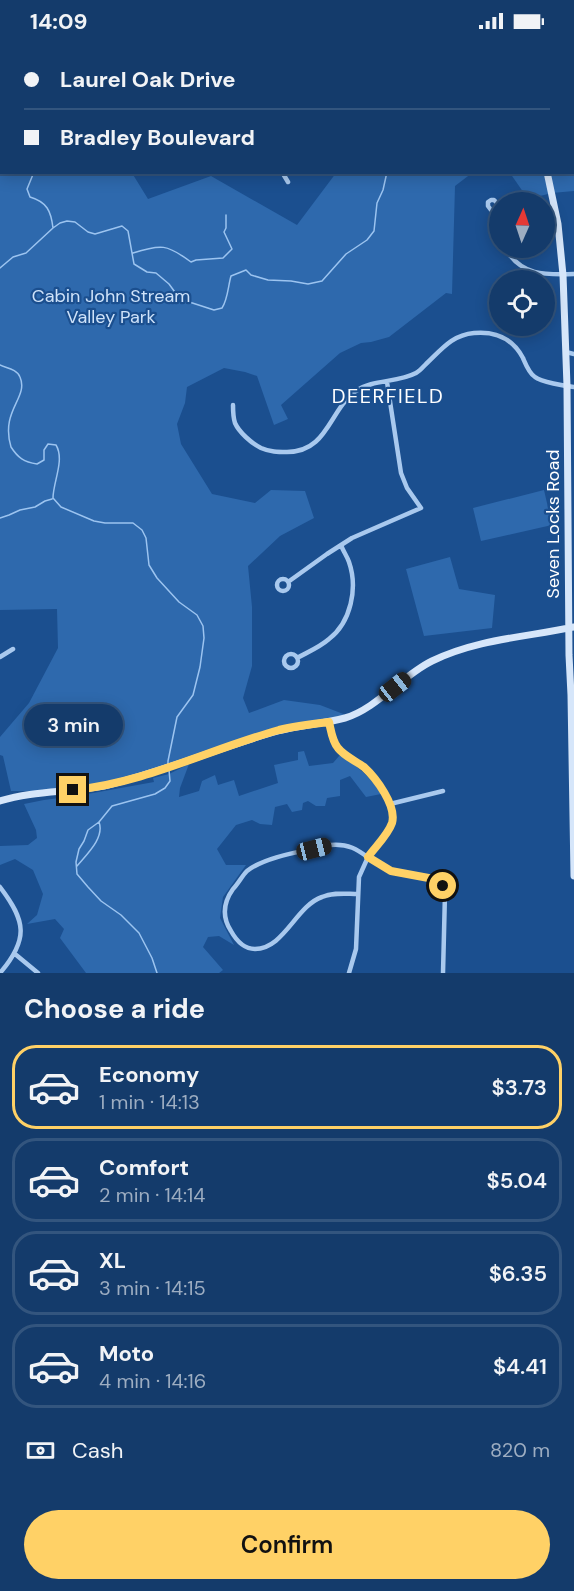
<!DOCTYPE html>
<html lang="en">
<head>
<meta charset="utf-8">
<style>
	:root { --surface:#143b6b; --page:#214673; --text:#f1f3f6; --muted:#9dadc1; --line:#33557e; --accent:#ffd166 }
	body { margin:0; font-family:"DM Sans",sans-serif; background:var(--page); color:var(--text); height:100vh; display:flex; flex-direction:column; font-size:22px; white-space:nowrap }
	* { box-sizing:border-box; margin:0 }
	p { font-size:20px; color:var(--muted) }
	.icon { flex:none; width:33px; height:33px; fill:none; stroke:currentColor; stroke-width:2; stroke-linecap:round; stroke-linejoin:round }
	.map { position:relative; height:931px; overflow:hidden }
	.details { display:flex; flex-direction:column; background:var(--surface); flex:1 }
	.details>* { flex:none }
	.top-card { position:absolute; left:0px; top:0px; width:574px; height:132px; box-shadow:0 3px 15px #0003,0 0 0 2px var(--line); display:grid; align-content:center; height:132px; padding:0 24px; background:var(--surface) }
	.needle { width:39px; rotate:3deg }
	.fabs { position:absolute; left:489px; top:150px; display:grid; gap:12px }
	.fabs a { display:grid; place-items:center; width:66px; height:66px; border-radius:50%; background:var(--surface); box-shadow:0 3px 15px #0003,0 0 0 2px var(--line); font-size:30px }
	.end { position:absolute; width:27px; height:27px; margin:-14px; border:8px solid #ffd166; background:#111; box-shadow:0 0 0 3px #111 }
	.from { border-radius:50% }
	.bubble { position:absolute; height:42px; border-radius:21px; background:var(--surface); box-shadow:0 3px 15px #0003,0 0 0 2px var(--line); font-size:20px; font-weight:600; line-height:42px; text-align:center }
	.car { position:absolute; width:18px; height:36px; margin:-18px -9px; border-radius:8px; box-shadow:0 0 4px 2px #0007; background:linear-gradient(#222 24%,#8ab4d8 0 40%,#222 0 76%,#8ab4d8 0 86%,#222 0) }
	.top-card b { display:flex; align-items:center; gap:21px; height:57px; font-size:22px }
	.top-card b+b { border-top:2px solid var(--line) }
	.top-card i { width:15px; height:15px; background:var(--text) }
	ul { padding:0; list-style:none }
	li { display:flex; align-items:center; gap:18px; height:84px; margin:0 12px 9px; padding:0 12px; border:3px solid var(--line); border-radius:24px }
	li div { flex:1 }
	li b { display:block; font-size:22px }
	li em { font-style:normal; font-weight:600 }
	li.on { border-color:var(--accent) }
	li>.icon { width:54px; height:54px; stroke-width:1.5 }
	h2 { padding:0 24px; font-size:27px; line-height:72px }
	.pay { display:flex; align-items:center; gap:15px; height:66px; padding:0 24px; font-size:22px }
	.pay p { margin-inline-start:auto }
	.button { display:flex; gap:12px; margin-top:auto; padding:12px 24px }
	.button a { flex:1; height:69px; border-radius:36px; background:var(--accent); color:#111; font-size:24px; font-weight:600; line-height:69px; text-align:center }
	.status { display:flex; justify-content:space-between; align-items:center; height:42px; padding:0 30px; background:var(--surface); direction:ltr }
	.status svg { height:16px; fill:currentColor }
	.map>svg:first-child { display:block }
	.green { fill:#2e69ad }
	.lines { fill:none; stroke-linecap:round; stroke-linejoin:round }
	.stream { stroke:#9cc4f0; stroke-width:1.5 }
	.minor { stroke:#a9c9ee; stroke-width:4.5 }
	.secondary { stroke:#d6e6fa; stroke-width:7 }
	.route { stroke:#ffd166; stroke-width:8 }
	.labels { text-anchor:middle; stroke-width:4.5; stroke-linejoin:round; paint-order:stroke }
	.park-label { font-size:18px; fill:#cfe3fa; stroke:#1b4f8f }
	.street-label { font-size:18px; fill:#fff; stroke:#1b4f8f }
	.neighbourhood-label { font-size:20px; letter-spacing:1.5px; fill:#fff; stroke:#1b4f8f }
</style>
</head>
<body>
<div class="status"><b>14:09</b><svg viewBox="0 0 49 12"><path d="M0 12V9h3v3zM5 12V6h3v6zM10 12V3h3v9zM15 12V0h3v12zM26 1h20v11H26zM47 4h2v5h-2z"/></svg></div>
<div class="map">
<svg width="574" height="931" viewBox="0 0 574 931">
	<rect width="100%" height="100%" fill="#1b4f8f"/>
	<path class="green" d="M0,0H69V1L2,2V130L132,131L148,157L211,134L297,183L336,131H472L455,144L452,252L446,251L389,295L371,300L361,301L340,311L281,363L288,377L274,383L257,334L245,330L224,326L187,345L185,361L177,382L181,402L212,452L255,461L271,448L305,449L314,476L280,494L248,524L252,565V624L243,656L249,671L284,658L320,663L346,673L296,683L148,732L61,749H11L3,714L0,713V695L29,661L58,606L57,567L0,568Z
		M574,90V149L552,151L528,157L510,131L573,130Z
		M544,448L552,483L481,499L473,466Z
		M450,515L459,547L495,553L492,586L424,594L406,527Z
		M304,709L309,724L333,721L340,713C357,724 370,734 381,752L366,755L350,734L340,738V754L327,756L325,764H316L308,759L303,761L302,768L292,770L287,762L275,765L272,783L260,782L252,778L236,783L217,807L226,823H246L223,855L220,876L234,903L219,894L208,895L203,905L223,928L219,931H86L60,896L64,887L55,877L27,882L37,873L43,852L33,828L15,817L0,823V804L28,803L37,796L36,788L24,762L44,758L82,753L154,740L153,736L169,732L189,722L180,746L179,755L199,749L202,739L215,733L218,743L234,738L239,754L278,741L274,723L298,718V710Z"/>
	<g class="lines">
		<path class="stream" d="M14,1L15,0
			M448,2L449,0
			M0,19L2,23
			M34,130L27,147L30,155C47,160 51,169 53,186
			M133,211C161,202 167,202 191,220L196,218L223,216L232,207L224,190L226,186V173
			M0,226L13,215L26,211L53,186L60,181L67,179L75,180L88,190L95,192L122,184L128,189L134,222L147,230L156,231L169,242L180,257L214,268L222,266C228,257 228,244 231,234L246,228L251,233L268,238L291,239L308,242L322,239L346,212L367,198L374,189L377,161L383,148L387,130
			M0,323C6,326 17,327 20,335C29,356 0,368 11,405C18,416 24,420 37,422L44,418V408L48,402L56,403C65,418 53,440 53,456L61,465L94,479L105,481H133L142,488L146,496L149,523L157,536L179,560L197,573L203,584L204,596L200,625L193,653L177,675L168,719V723
			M0,476L9,473L20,468L35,465L45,459L52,457
			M77,824C86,813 105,796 99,780
			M157,931L152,916L139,891L121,873L101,859L88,845L77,832L76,820L79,807L84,799L88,788L99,780L112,764L155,752L165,746L170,739L169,728"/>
		<path class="minor" d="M98,0L99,2
			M213,0V2
			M329,0V2
			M282,130L288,140
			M495,168H491L488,164V160L491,158H494L498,162V165L495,168L498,175L500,188
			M505,206C521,234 545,233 574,232
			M566,310L574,312
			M233,363C233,368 233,375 235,381C239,390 251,401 261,406C270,410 278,410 287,410C328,410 329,368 356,349C373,337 397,341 416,331C420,329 423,325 426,322C442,307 452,293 474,291C496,289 513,297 523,316C526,323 529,331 535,335C541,340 565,344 574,345
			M277 543a6 6 0 1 1 12 0a6 6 0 1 1-12 0Z
			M288,540L327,512L352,496L421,466L407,446L401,431L387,340
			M284 619a7 7 0 1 1 14 0a7 7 0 1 1-14 0Z
			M0,615L13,607
			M297,616C308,610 320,605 329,597C351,580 358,546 349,520C347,514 343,509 341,503
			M329,680L337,705L370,731L381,745L390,762L393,771L392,780L390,786L368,815L359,835L356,907L349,931
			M390,762L443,749
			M0,845C26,879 29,897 0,931
			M358,852C346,852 333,850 322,855C296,864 284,907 255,907C244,907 236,898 231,889C222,875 223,861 233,847C238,842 242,834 247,829C266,814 305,809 330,803C359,800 366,819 389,828C406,835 431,830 443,844L445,851L443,931
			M15,912L38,931"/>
		<path class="secondary" d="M511,0V2
			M547,130L558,182L563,233L567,344L569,613L571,653L574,834
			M0,759C35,748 72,751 108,743C166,729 220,705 278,689C300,683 323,682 345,676C376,667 403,633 432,619C477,597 527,595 574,585"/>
	</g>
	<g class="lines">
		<path class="route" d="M73,748C145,741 210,707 279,688C295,684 312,682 329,680C331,688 332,699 338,706C344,714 356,719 364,725C376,736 397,764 392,781C388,793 375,805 368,815L391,829L434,837L443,844"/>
	</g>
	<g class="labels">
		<g class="park-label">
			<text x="111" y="260">Cabin John Stream<tspan x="111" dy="21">Valley Park</tspan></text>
		</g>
		<g class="street-label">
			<text transform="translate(553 482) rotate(-90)" y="6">Seven Locks Road</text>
		</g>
		<g class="neighbourhood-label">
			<text x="388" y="361">DEERFIELD</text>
		</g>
	</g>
</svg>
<div class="fabs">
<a><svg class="needle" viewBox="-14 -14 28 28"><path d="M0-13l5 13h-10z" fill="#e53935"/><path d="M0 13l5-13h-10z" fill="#9dadc1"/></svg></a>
<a><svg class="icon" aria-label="locate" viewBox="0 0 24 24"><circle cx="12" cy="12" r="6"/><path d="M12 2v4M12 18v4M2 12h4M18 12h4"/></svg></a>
</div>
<i class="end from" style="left:443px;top:844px"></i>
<i class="end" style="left:73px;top:748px"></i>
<div class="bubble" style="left:24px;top:662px;width:99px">3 min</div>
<i class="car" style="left:395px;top:645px;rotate:52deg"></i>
<i class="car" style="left:314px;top:807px;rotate:76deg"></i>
<div class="top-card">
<b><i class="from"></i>Laurel Oak Drive</b>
<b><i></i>Bradley Boulevard</b>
</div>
</div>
<section class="details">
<h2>Choose a ride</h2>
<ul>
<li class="on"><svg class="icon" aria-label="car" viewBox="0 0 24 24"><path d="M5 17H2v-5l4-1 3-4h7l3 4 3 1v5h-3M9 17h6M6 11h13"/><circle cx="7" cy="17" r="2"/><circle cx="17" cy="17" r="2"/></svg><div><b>Economy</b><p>1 min · 14:13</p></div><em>$3.73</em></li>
<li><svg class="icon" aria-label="car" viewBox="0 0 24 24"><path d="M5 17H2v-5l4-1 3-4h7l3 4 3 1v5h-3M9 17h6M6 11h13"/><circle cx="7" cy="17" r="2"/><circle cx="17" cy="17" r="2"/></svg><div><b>Comfort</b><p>2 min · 14:14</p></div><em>$5.04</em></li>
<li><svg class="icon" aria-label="car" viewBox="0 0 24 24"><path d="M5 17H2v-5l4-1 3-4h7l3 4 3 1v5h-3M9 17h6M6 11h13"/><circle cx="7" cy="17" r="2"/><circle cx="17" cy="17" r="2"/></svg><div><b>XL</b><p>3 min · 14:15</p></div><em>$6.35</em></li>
<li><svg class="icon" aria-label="car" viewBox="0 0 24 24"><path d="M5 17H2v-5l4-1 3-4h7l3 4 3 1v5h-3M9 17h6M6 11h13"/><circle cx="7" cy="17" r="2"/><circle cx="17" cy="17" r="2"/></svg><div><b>Moto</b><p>4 min · 14:16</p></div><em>$4.41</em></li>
</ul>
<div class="pay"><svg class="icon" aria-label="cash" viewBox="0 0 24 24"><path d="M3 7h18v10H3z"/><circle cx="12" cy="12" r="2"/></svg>Cash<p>820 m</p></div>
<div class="button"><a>Confirm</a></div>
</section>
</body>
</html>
